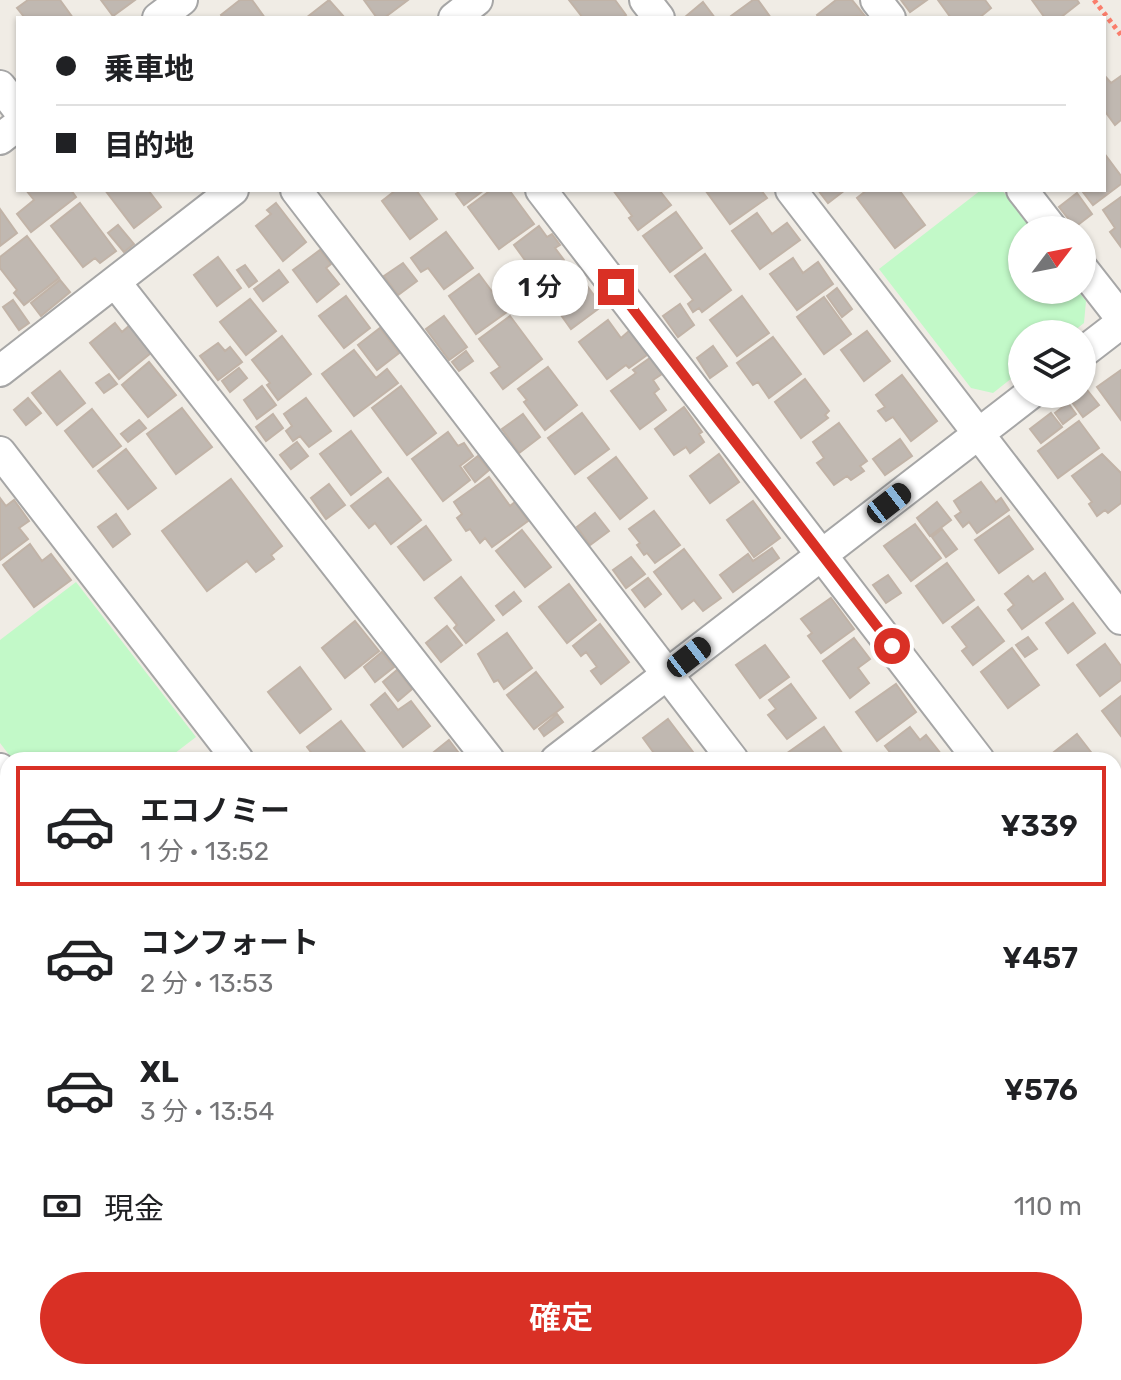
<!DOCTYPE html>
<html lang="ja">
<head>
<meta charset="utf-8">
<style>
	:root { --surface:#fff; --page:#f6f6f6; --text:#202124; --muted:#757577; --line:#e0e0e0; --accent:#d93025 }
	body { margin:0; font-family:Rubik,"Noto Sans JP",sans-serif; background:var(--page); color:var(--text); height:100vh; display:flex; flex-direction:column; font-size:30px; white-space:nowrap }
	* { box-sizing:border-box; margin:0 }
	p { font-size:26px; color:var(--muted) }
	.icon { flex:none; width:44px; height:44px; fill:none; stroke:currentColor; stroke-width:2; stroke-linecap:round; stroke-linejoin:round }
	.map { position:relative; flex:1; overflow:hidden }
	.panel { position:absolute; left:0px; top:752px; width:1122px; height:628px; display:flex; flex-direction:column; background:var(--surface); border-radius:24px 24px 0 0; box-shadow:0 2px 6px #0004 }
	.panel>* { flex:none }
	.banner { position:absolute; left:16px; top:16px; width:1090px; height:176px; border-radius:0px; box-shadow:0 2px 6px #0004; display:grid; align-content:center; height:176px; padding:0 40px; background:var(--surface) }
	.needle { width:52px; rotate:58deg }
	.fabs { position:absolute; left:1008px; top:216px; display:grid; gap:16px }
	.fabs a { display:grid; place-items:center; width:88px; height:88px; border-radius:50%; background:var(--surface); box-shadow:0 2px 6px #0004; font-size:40px }
	.end { position:absolute; width:36px; height:36px; margin:-18px; border:10px solid #d93025; background:#fff; box-shadow:0 0 0 4px #fff }
	.from { border-radius:50% }
	.bubble { position:absolute; height:56px; border-radius:28px; background:var(--surface); box-shadow:0 2px 6px #0004; font-size:26px; font-weight:600; line-height:56px; text-align:center }
	.car { position:absolute; width:24px; height:48px; margin:-24px -12px; border-radius:10px; box-shadow:0 0 6px 2px #0007; background:linear-gradient(#222 24%,#8ab4d8 0 40%,#222 0 76%,#8ab4d8 0 86%,#222 0) }
	.banner b { display:flex; align-items:center; gap:28px; height:76px; font-size:30px }
	.banner b+b { border-top:2px solid var(--line) }
	.banner i { width:20px; height:20px; background:var(--text) }
	ul { padding:14px 0 0; list-style:none }
	li { display:flex; align-items:center; gap:24px; height:120px; margin:0 16px 12px; padding:0 24px; border:4px solid transparent; border-radius:0px }
	li div { flex:1 }
	li b { display:block; font-size:30px }
	li em { font-style:normal; font-weight:600 }
	li.current { border-color:var(--accent) }
	li>.icon { width:72px; height:72px; stroke-width:1.5 }
	.pay { display:flex; align-items:center; gap:20px; height:88px; padding:0 40px; font-size:30px }
	.pay p { margin-inline-start:auto }
	.button { display:flex; gap:16px; margin-top:auto; padding:16px 40px }
	.button a { flex:1; height:92px; border-radius:48px; background:var(--accent); color:#fff; font-size:32px; font-weight:600; line-height:92px; text-align:center }
	.map>svg:first-child { display:block }
	.park { fill:#c2f9c8 }
	.building { fill:#c0b8b1; stroke:#c1b3a7; stroke-width:2 }
	.lines { fill:none; stroke-linecap:round; stroke-linejoin:round }
	.street-casing { stroke:#a6a6a6; stroke-width:34 }
	.path { stroke:#fa7e6c; stroke-width:5; stroke-dasharray:4 4; stroke-linecap:butt }
	.street { stroke:#fff; stroke-width:30 }
	.route { stroke:#d93025; stroke-width:10 }
</style>
</head>
<body>
<div class="map">
<svg width="1121" height="1380" viewBox="0 0 1121 1380">
	<rect width="100%" height="100%" fill="#f0ece5"/>
	<path class="park" d="M981,190H1002L1032,230H1022V290H1077L1086,301L1084,323L1070,334H1022V370L993,393L971,388L879,269Z
		M76,582L196,737L166,760H13L0,743V640Z"/>
	<path class="building" d="M28,0H60L73,18H25L17,8Z
		M101,0H135L113,16Z
		M240,0H252L265,18H223L221,15Z
		M329,0L345,18H306Z
		M364,0H408L384,18H377Z
		M569,0H615L626,15L622,18H583Z
		M753,0H758L771,18H732L731,16Z
		M836,0H852L865,16L819,18L817,15Z
		M901,0H927L910,12Z
		M938,0H985L991,8L979,18H951Z
		M1032,0H1077L1079,3L1060,18H1045Z
		M703,2L715,18H686L685,17Z
		M1104,75L1111,83L1121,76V120L1115,125L1104,110Z
		M1104,153L1121,176V184L1093,205L1083,192L1104,190Z
		M26,190H71L76,197L31,232L17,214L34,200Z
		M105,190H148L161,207L134,228Z
		M396,190H416L437,219L410,239L382,201Z
		M462,190H484L464,205L456,194Z
		M491,190H509L534,224L499,249L468,207Z
		M613,190H659L671,205L638,230L629,218L632,216Z
		M708,190H761L767,198L730,224L706,191Z
		M818,190H845L828,203Z
		M867,190H899L925,225L895,248L857,198Z
		M1077,193L1092,214L1075,227L1059,207Z
		M1121,197V247L1110,232L1115,228L1103,210Z
		M80,203L116,251L100,263L95,258L83,267L51,226Z
		M276,203L306,242L283,261L256,226L271,214L267,210Z
		M0,209L17,233L0,246Z
		M676,212L702,248L670,272L643,236Z
		M757,213L772,234L787,223L800,240L760,269L732,231Z
		M118,225L134,244L124,252L108,233Z
		M539,226L547,237L552,234L560,245L555,248L564,260L538,278L514,245Z
		M446,232L473,268L444,289L428,268L421,272L411,258Z
		M27,236L59,278L24,305L14,293L17,290L0,268V257Z
		M320,250L331,264L326,268L339,284L317,302L293,270Z
		M705,254L731,290L702,312L699,308L693,312L688,304L693,300L675,276Z
		M218,257L241,288L217,306L194,275Z
		M793,258L803,273L818,262L833,284L797,310L770,274Z
		M403,263L417,281L398,295L384,276Z
		M245,265L257,281L249,287L237,270Z
		M279,270L288,282L263,301L254,289Z
		M576,271L602,306L571,329L546,294Z
		M479,274L507,312L476,334L449,296Z
		M60,280L70,292L41,316L31,303Z
		M837,288L852,309L842,317L827,296Z
		M346,296L370,328L344,348L319,316Z
		M742,296L769,333L737,356L710,320Z
		M824,297L851,334L824,354L797,317Z
		M250,299L276,331L246,355L220,322Z
		M13,300L29,323L19,330L3,307Z
		M680,304L694,325L678,337L663,316Z
		M444,316L467,347L449,360L426,329Z
		M510,316L542,359L503,389L491,373L500,367L479,339Z
		M608,320L621,338L629,331L647,355L629,368L626,365L607,379L579,342Z
		M115,323L122,332L130,325L152,352L119,379L90,343Z
		M380,328L399,353L377,370L358,345Z
		M867,331L890,361L864,381L841,350Z
		M282,336L311,374L278,400L267,385L270,383L252,360Z
		M773,337L801,374L769,398L758,382L753,385L737,363Z
		M218,343L225,351L230,347L242,362L218,380L200,356Z
		M713,346L727,366L710,378L697,358Z
		M354,350L376,378L387,369L398,383L354,416L322,374Z
		M466,351L473,361L459,371L452,362Z
		M650,358L662,374L653,380L659,389L654,393L666,410L640,429L611,391L636,373L633,370Z
		M149,362L176,395L148,417L122,385Z
		M548,367L577,405L545,430L524,402L527,400L518,389Z
		M239,368L247,378L230,392L222,381Z
		M1121,370V420L1097,387Z
		M60,371L85,403L57,425L32,393Z
		M109,374L117,384L104,393L96,383Z
		M902,375L937,421L911,441L893,417L886,421L878,411L885,407L876,395Z
		M805,379L829,411L825,415L828,418L801,438L775,402Z
		M262,386L276,405L257,419L244,400Z
		M401,386L436,433L407,455L372,408Z
		M1084,386L1099,405L1083,417L1069,398L1074,394H1082Z
		M28,398L41,413L26,425L14,410Z
		M306,398L331,431L309,447L300,436L293,441L286,431L292,426L284,414Z
		M1068,403L1076,414L1063,424L1055,413Z
		M684,407L702,432L699,434L704,442L690,453L686,447L674,455L655,429Z
		M182,408L212,447L176,474L147,434Z
		M92,409L121,446L93,467L65,431Z
		M582,413L609,449L575,474L548,438Z
		M1051,413L1062,427L1041,443L1030,429Z
		M273,414L283,428L266,441L256,427Z
		M523,414L540,437L519,453L502,429Z
		M139,420L146,428L128,442L121,434Z
		M1079,421L1099,448L1058,478L1038,451Z
		M839,423L867,461L860,466L864,471L851,480L847,476L834,485L817,463L824,458L813,442Z
		M351,431L381,472L351,495L320,454Z
		M448,432L458,446L464,443L473,456L460,466L470,480L443,501L412,459Z
		M900,439L912,456L885,475L873,459Z
		M297,442L308,456L291,469L280,455Z
		M126,449L156,488L128,509L98,471Z
		M719,454L739,482L710,503L690,476Z
		M1102,454L1121,473V503L1108,513L1105,510L1097,516L1089,504L1092,502L1072,476Z
		M478,456L489,470L475,482L464,467Z
		M616,457L647,498L620,519L588,478Z
		M489,477L510,506L515,502L528,521L492,547L485,538L480,543L470,529L466,531L457,518L462,514L454,502Z
		M388,478L421,520L391,544L375,523L369,528L351,506Z
		M231,479L282,546L271,555L274,559L256,572L247,561L207,591L162,531Z
		M981,482L996,502L1001,498L1009,510L977,533L969,522L963,527L955,516L961,512L954,501Z
		M329,484L345,505L326,519L311,498Z
		M0,498L6,506L14,500L29,521L19,528L28,539L0,560Z
		M753,501L780,538L754,557L727,520Z
		M937,502L951,520L930,536L917,518Z
		M654,511L680,545L655,563L647,553L644,555L637,545L640,543L629,529Z
		M595,513L609,531L590,545L577,527Z
		M116,514L130,534L113,547L98,527Z
		M1009,516L1033,549L999,573L975,540Z
		M915,524L941,558L911,581L884,546Z
		M426,526L451,560L424,580L398,547Z
		M942,529L957,549L946,557L932,537Z
		M522,530L551,567L525,587L496,551Z
		M30,544L42,561L51,554L71,580L34,607L3,565Z
		M772,548L779,558L733,592L720,575L748,554L753,561Z
		M684,549L721,598L703,611L694,600L682,609L654,572Z
		M631,557L645,574L626,588L613,570Z
		M947,563L974,600L943,623L916,586Z
		M1045,573L1063,599L1022,629L1008,610L1014,605L1005,594L1028,576L1033,582Z
		M888,575L901,593L886,603L873,585Z
		M461,577L494,620L466,643L454,628L457,625L435,598Z
		M648,578L661,594L645,607L632,590Z
		M569,584L596,620L567,643L539,607Z
		M514,592L521,601L503,615L496,606Z
		M831,598L854,629L821,653L808,636L812,633L801,619Z
		M1073,603L1095,633L1068,653L1046,623Z
		M978,607L1004,641L973,665L962,651L967,647L952,627Z
		M355,621L379,651L345,678L322,648Z
		M600,624L629,662L601,684L591,671L597,667L586,652L581,656L573,646Z
		M447,626L462,645L441,662L426,643Z
		M507,633L532,668L504,689L498,680L494,682L478,654Z
		M1028,637L1037,649L1025,657L1016,645Z
		M854,638L870,659L858,668L869,683L850,698L823,661Z
		M1105,644L1121,666V680L1100,696L1077,665Z
		M765,645L789,677L760,698L736,665Z
		M1012,648L1039,685L1008,708L981,672Z
		M382,652L394,667L375,682L364,667Z
		M300,667L331,709L300,733L268,692Z
		M397,670L412,689L398,701L383,682Z
		M536,672L563,707L534,729L507,695Z
		M791,684L816,718L787,739L768,715L776,709L769,700Z
		M896,684L916,712L877,741L856,712Z
		M385,693L398,710L411,701L430,726L403,747L371,705Z
		M1121,696V736L1102,711Z
		M557,714L563,722L544,736L539,729Z
		M668,719L693,752L682,760H659L643,738Z
		M341,721L371,760H317L307,747Z
		M824,727L847,760H791L786,754Z
		M910,727L920,740L926,735L945,759L896,760L885,746Z
		M1077,734L1097,760H1052L1049,756Z
		M449,740L464,760H424Z
		M1114,782L1121,791V821L1114,826Z
		M8,819V875L0,865V825Z
		M1114,862L1121,871V887L1114,892Z
		M8,957V1006L0,996V963Z
		M1118,1111L1121,1116V1181L1117,1184L1114,1180V1114Z
		M8,1284V1326L0,1316V1290Z
		M1116,1297L1121,1304V1329L1114,1333Z
		M159,1372H187L193,1380H148Z
		M373,1372H404L406,1375L399,1380H379Z
		M526,1372H583L588,1379L532,1380Z
		M1026,1372H1082L1086,1378L1083,1380H1030Z"/>
	<g class="lines">
		<g class="street-casing">
			<path id="street" d="M645,0L659,18
				M876,0L890,18
				M158,18L182,0
				M454,18L477,0
				M0,86L18,109
				M0,139L18,125
				M296,190L733,760
				M541,190L979,760
				M791,190L1121,619
				M1022,190L1053,230
				M1082,268L1121,318
				M115,282L489,760
				M1082,353L1121,323
				M0,371L233,190
				M0,452L238,760
				M556,760L1030,394
				M0,769L8,779
				M1114,935L1121,944
				M1114,1003L1121,997
				M0,1087L8,1097
				M0,1189L8,1183
				M1114,1256L1121,1265
				M220,1372L226,1380
				M465,1372L471,1380
				M710,1372L717,1380
				M957,1372L963,1380
				M625,1380L635,1372"/>
		</g>
		<path class="path" d="M1094,0L1121,35"/>
		<use href="#street" class="street"/>
	</g>
	<g class="lines">
		<path class="route" d="M616,287L892,646"/>
	</g>
</svg>
<div class="fabs">
<a><svg class="needle" viewBox="-14 -14 28 28"><path d="M0-13l5 13h-10z" fill="#e53935"/><path d="M0 13l5-13h-10z" fill="#757577"/></svg></a>
<a><svg class="icon" aria-label="layers" viewBox="0 0 24 24"><path d="M12 4l9 5-9 5-9-5zM3 14l9 5 9-5"/></svg></a>
</div>
<i class="end from" style="left:892px;top:646px"></i>
<i class="end" style="left:616px;top:287px"></i>
<div class="bubble" style="left:492px;top:260px;width:96px">1 分</div>
<i class="car" style="left:889px;top:503px;rotate:52deg"></i>
<i class="car" style="left:689px;top:657px;rotate:52deg"></i>
<div class="banner">
<b><i class="from"></i>乗車地</b>
<b><i></i>目的地</b>
</div>
<section class="panel">
<ul>
<li class="current"><svg class="icon" aria-label="car" viewBox="0 0 24 24"><path d="M5 17H2v-5l4-1 3-4h7l3 4 3 1v5h-3M9 17h6M6 11h13"/><circle cx="7" cy="17" r="2"/><circle cx="17" cy="17" r="2"/></svg><div><b>エコノミー</b><p>1 分 · 13:52</p></div><em>¥339</em></li>
<li><svg class="icon" aria-label="car" viewBox="0 0 24 24"><path d="M5 17H2v-5l4-1 3-4h7l3 4 3 1v5h-3M9 17h6M6 11h13"/><circle cx="7" cy="17" r="2"/><circle cx="17" cy="17" r="2"/></svg><div><b>コンフォート</b><p>2 分 · 13:53</p></div><em>¥457</em></li>
<li><svg class="icon" aria-label="car" viewBox="0 0 24 24"><path d="M5 17H2v-5l4-1 3-4h7l3 4 3 1v5h-3M9 17h6M6 11h13"/><circle cx="7" cy="17" r="2"/><circle cx="17" cy="17" r="2"/></svg><div><b>XL</b><p>3 分 · 13:54</p></div><em>¥576</em></li>
</ul>
<div class="pay"><svg class="icon" aria-label="cash" viewBox="0 0 24 24"><path d="M3 7h18v10H3z"/><circle cx="12" cy="12" r="2"/></svg>現金<p>110 m</p></div>
<div class="button"><a>確定</a></div>
</section>
</div>
</body>
</html>
